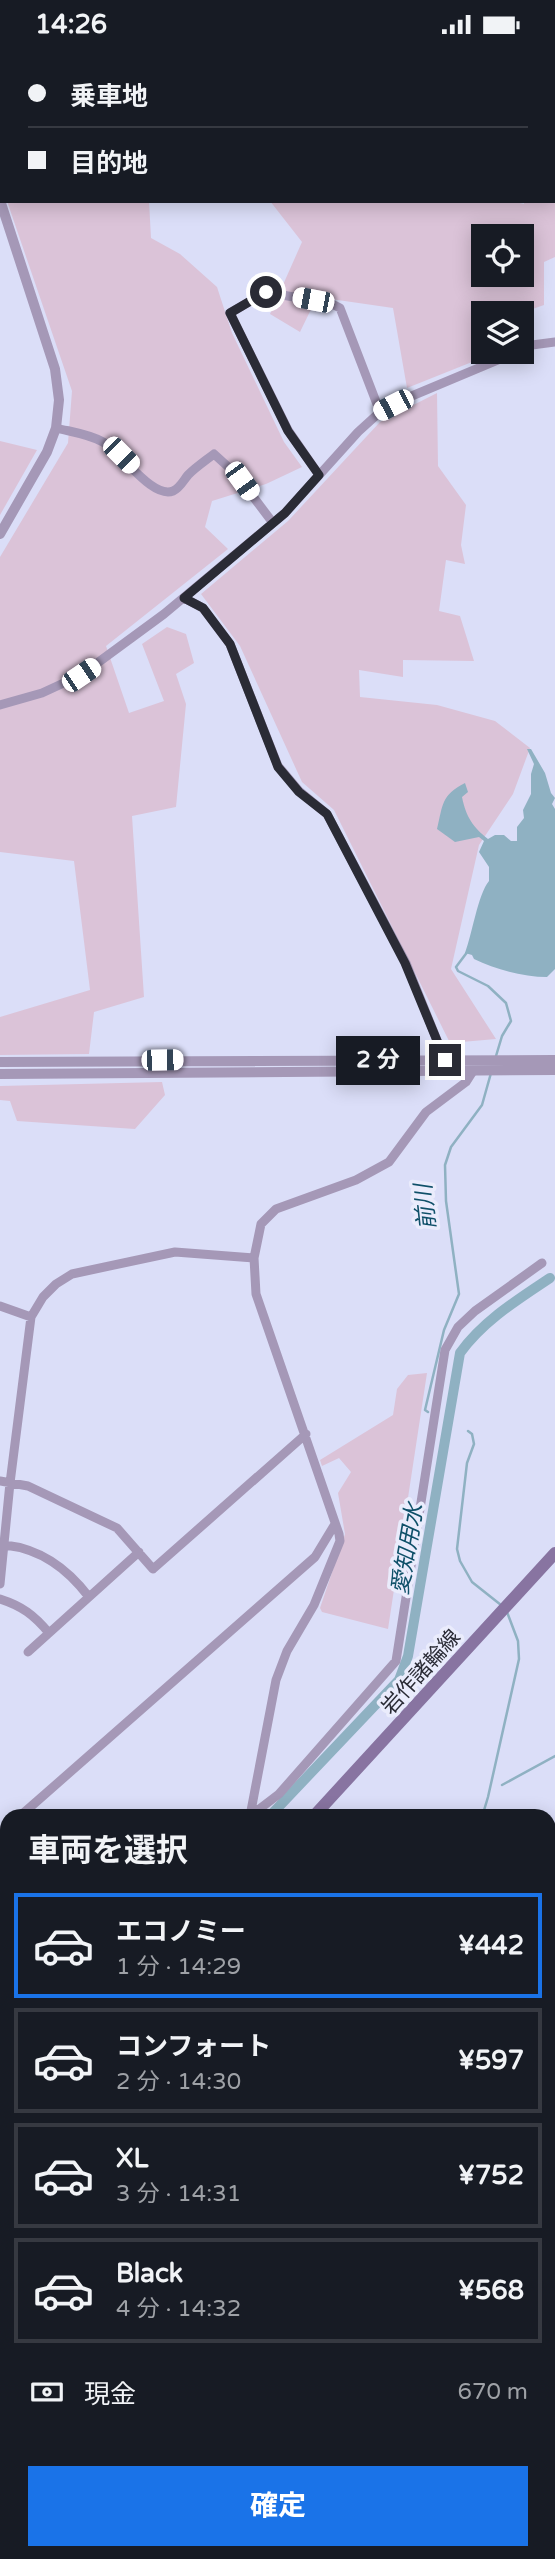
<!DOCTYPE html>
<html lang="ja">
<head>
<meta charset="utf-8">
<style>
	:root { --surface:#171b24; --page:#20242c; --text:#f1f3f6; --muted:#9ea1a6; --line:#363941; --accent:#1a73e8 }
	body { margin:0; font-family:"Varela Round","Noto Sans JP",sans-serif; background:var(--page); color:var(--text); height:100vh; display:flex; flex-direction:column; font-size:26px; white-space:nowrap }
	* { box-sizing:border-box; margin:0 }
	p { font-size:23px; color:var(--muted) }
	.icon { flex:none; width:38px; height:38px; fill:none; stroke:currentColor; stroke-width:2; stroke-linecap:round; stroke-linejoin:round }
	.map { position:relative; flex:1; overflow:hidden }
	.details { position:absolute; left:0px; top:1760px; width:556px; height:751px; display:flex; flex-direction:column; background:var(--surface); border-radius:21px 21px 0 0; box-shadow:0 4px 18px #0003 }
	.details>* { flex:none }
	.banner { position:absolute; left:0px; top:0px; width:556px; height:154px; box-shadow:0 4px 18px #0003; display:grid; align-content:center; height:154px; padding:0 28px; background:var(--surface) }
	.fabs { position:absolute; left:471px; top:175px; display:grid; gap:14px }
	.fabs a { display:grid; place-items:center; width:63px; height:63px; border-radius:0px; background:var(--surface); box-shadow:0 4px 18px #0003; font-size:35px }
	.end { position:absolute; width:32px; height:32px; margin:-16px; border:9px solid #2a2b35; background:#fff; box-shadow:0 0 0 4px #fff }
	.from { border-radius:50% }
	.bubble { position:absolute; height:49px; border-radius:0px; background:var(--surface); box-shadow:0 4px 18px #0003; font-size:23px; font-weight:700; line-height:49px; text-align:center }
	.car { position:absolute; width:21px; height:42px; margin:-21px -10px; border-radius:9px; box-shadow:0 0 5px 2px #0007; background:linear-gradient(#fff 24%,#345 0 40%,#fff 0 76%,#345 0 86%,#fff 0) }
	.banner b { display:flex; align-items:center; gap:24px; height:66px; font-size:26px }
	.banner b+b { border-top:2px solid var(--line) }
	.banner i { width:18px; height:18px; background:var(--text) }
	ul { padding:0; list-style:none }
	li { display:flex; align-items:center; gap:21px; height:105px; margin:0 14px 10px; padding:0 14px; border:4px solid var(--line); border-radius:0px }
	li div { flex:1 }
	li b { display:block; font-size:26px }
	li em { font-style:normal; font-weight:700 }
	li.active { border-color:var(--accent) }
	li>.icon { width:63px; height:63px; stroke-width:1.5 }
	h2 { padding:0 28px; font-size:32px; line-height:84px }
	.pay { display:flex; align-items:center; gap:18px; height:77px; padding:0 28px; font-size:26px }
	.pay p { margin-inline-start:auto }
	.button { display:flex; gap:14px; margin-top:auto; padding:14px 28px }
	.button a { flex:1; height:80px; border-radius:0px; background:var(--accent); color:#fff; font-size:28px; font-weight:700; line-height:80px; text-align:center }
	.status { display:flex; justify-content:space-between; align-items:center; height:49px; padding:0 35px; background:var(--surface); direction:ltr }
	.status svg { height:19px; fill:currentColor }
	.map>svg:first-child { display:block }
	.green { fill:#dbc3d8; fill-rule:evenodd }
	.water { fill:#8fb1c2 }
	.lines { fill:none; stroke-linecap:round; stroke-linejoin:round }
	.stream { stroke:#8fb1c2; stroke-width:2.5 }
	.canal { stroke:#8fb1c2; stroke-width:10 }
	.river { stroke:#8fb1c2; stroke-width:18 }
	.minor { stroke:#a598b7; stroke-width:9 }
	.tertiary { stroke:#a598b7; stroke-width:10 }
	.secondary { stroke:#8874a1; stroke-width:12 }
	.route { stroke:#2a2b35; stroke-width:9 }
	.labels { text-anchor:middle; stroke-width:7; stroke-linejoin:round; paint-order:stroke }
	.street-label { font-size:21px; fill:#2a2b35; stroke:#eaecfc }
	.water-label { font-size:23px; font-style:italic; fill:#0f5069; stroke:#eaecfc }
</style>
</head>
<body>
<div class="status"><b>14:26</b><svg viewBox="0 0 49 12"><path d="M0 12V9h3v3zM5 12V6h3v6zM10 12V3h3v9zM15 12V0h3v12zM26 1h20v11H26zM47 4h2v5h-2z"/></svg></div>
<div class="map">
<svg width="555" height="2510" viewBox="0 0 555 2510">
	<rect width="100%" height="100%" fill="#dbdef8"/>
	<path class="green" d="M555,138V208L544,213V256L521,264H483V303H492V305L407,339L393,259L317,248L300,283L270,265L302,193L270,152H511L524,155V152H555ZM483,187H522V226H483Z
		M7,152H149L151,189L180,205L217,238L232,284L284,393L302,418L266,435L212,452L205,478L228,500L106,597L129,664L164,652L142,595L167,578L186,585L194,614L176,625L186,655L176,758L132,767L144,948L94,963L89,1005L0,1006V968L90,941L74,812L0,803V508L68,394L72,342Z
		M437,344L438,417L466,456L461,496L465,515L446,511L439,562L460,567L474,612L403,611V628L359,621L360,648L437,656L495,672L530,699L513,745L479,796L451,920L496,990L450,994L334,761L302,733L240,597L201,545L288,472L380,373Z
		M0,392L37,401L0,466Z
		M162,1033L165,1046L135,1080L17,1072L10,1052L0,1051V1037Z
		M427,1324L388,1580L322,1563L320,1559L345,1485L338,1444L351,1423L339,1409L322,1417L320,1411L393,1366L397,1340L408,1326Z
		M555,1905V2078L550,2076V1914Z
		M550,2224L555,2226V2339L550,2337Z
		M170,2504H435L441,2510H160Z"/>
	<path class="water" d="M527,700H531L545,724L551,744L555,749L552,755L555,760V920L547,928C523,928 495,920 474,910L472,906L465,904C472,886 478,845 489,832V818L479,803L484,792L479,788L455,793L437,780C443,756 441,746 465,734L468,743L462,748C466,768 473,778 488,790L495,786H504L511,792H517V778L524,769L523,761L531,745V725L534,715Z"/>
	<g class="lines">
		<path class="stream" d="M468,902L456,918L458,922L488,937L506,954L511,972L502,987L496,1007
			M428,1363L425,1361L444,1281L459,1245L446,1152L445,1116L451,1098L482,1056L491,1024
			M468,1382L472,1385L474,1395L467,1414L457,1500L460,1512L472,1533L501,1556
			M502,1736L555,1707
			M482,1768L488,1748L519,1610L518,1592L507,1563"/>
		<path class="canal" d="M269,1768L399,1631L408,1607L460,1304C483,1272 517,1251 550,1229
			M0,1850L7,1854"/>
		<path class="river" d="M550,2174L555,2175
			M0,2229L7,2222"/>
		<path class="minor" d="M452,0L453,2
			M0,45L2,46
			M555,99V100
			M522,301L532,296L555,293
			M56,379C72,383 89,385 103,393C122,404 152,450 173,442C180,439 183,432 188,426C196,418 205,412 214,405L236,425L273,474
			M319,426L288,381L230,264L266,243L332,255L340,259L380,363
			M184,549L203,559L230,595L278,717L299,742L327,765L406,914L445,1011
			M0,656L42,644L81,626L164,565L285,464L358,383L380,363L407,349L517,303
			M0,1257L31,1268
			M0,1432L28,1437L117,1479L153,1520L306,1385
			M5,1496C41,1500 67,1519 89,1548
			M0,1535L10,1434L31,1268L43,1248L56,1235L72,1225L175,1203L254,1209
			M0,1550C22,1557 34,1566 49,1584
			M28,1603L139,1503
			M250,1767L276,1631L287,1602L314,1556L340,1492L339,1485L256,1245L254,1209L261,1175L276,1160L356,1131L389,1113L426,1063L466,1033L473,1022
			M19,1768L315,1508L335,1475
			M249,1768L279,1745L396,1612L445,1301L458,1278L475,1262L542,1214
			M0,1784L7,1778
			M0,1837L7,1841
			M550,2167L555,2169
			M550,2219L555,2220
			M550,2292L555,2302
			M550,2456L555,2434
			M460,2504L463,2510"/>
		<path class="tertiary" d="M0,151L55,320L59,351L56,379L47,403L0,485
			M0,1013L555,1011
			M0,1025L555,1021
			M550,2087L555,2090
			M11,2510L16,2504"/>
		<path class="secondary" d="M313,1768L555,1504
			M0,1959L7,1958"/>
	</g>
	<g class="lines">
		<path class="route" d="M266,243L230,264L288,382L319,426L285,464L184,549L203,559L230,595L278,718L299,743L327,765L405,914L445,1011"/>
	</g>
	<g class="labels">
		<g class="street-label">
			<text transform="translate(421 1623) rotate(-48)" y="7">岩作諸輪線</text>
		</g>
		<g class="water-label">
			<text transform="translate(425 1158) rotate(-96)" y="8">前川</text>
			<text transform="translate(407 1500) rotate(-80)" y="8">愛知用水</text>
		</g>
	</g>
</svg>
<div class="fabs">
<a><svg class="icon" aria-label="locate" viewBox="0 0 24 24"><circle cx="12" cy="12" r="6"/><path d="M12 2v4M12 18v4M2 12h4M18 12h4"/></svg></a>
<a><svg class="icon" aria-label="layers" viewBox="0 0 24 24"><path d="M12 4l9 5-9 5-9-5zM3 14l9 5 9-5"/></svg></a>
</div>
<i class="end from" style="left:266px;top:243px"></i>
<i class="end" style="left:445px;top:1011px"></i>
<div class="bubble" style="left:336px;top:987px;width:84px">2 分</div>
<i class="car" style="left:313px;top:251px;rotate:281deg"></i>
<i class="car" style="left:393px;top:356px;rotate:243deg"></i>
<i class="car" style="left:121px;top:406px;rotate:135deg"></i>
<i class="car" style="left:242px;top:432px;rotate:144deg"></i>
<i class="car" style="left:81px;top:626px;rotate:56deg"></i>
<i class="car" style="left:162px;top:1011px;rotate:89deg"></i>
<div class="banner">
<b><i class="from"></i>乗車地</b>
<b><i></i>目的地</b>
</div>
<section class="details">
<h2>車両を選択</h2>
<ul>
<li class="active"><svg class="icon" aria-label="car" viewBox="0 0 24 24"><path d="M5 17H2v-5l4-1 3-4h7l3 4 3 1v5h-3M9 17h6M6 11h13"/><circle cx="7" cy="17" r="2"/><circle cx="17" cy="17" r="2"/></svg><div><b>エコノミー</b><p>1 分 · 14:29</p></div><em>¥442</em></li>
<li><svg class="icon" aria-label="car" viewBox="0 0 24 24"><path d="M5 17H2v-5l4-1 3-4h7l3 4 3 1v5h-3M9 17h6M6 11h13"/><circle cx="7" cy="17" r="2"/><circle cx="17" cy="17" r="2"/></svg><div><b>コンフォート</b><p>2 分 · 14:30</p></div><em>¥597</em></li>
<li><svg class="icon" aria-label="car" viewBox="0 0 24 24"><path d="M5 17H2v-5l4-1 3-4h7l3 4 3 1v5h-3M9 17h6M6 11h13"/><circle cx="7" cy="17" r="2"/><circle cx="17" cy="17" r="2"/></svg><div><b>XL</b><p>3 分 · 14:31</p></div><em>¥752</em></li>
<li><svg class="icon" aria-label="car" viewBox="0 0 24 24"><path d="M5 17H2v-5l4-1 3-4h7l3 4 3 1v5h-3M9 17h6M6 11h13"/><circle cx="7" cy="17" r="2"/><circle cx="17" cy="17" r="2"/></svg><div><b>Black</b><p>4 分 · 14:32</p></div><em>¥568</em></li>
</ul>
<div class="pay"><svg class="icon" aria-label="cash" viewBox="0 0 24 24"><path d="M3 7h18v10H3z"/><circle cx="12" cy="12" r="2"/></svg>現金<p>670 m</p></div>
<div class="button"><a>確定</a></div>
</section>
</div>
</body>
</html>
